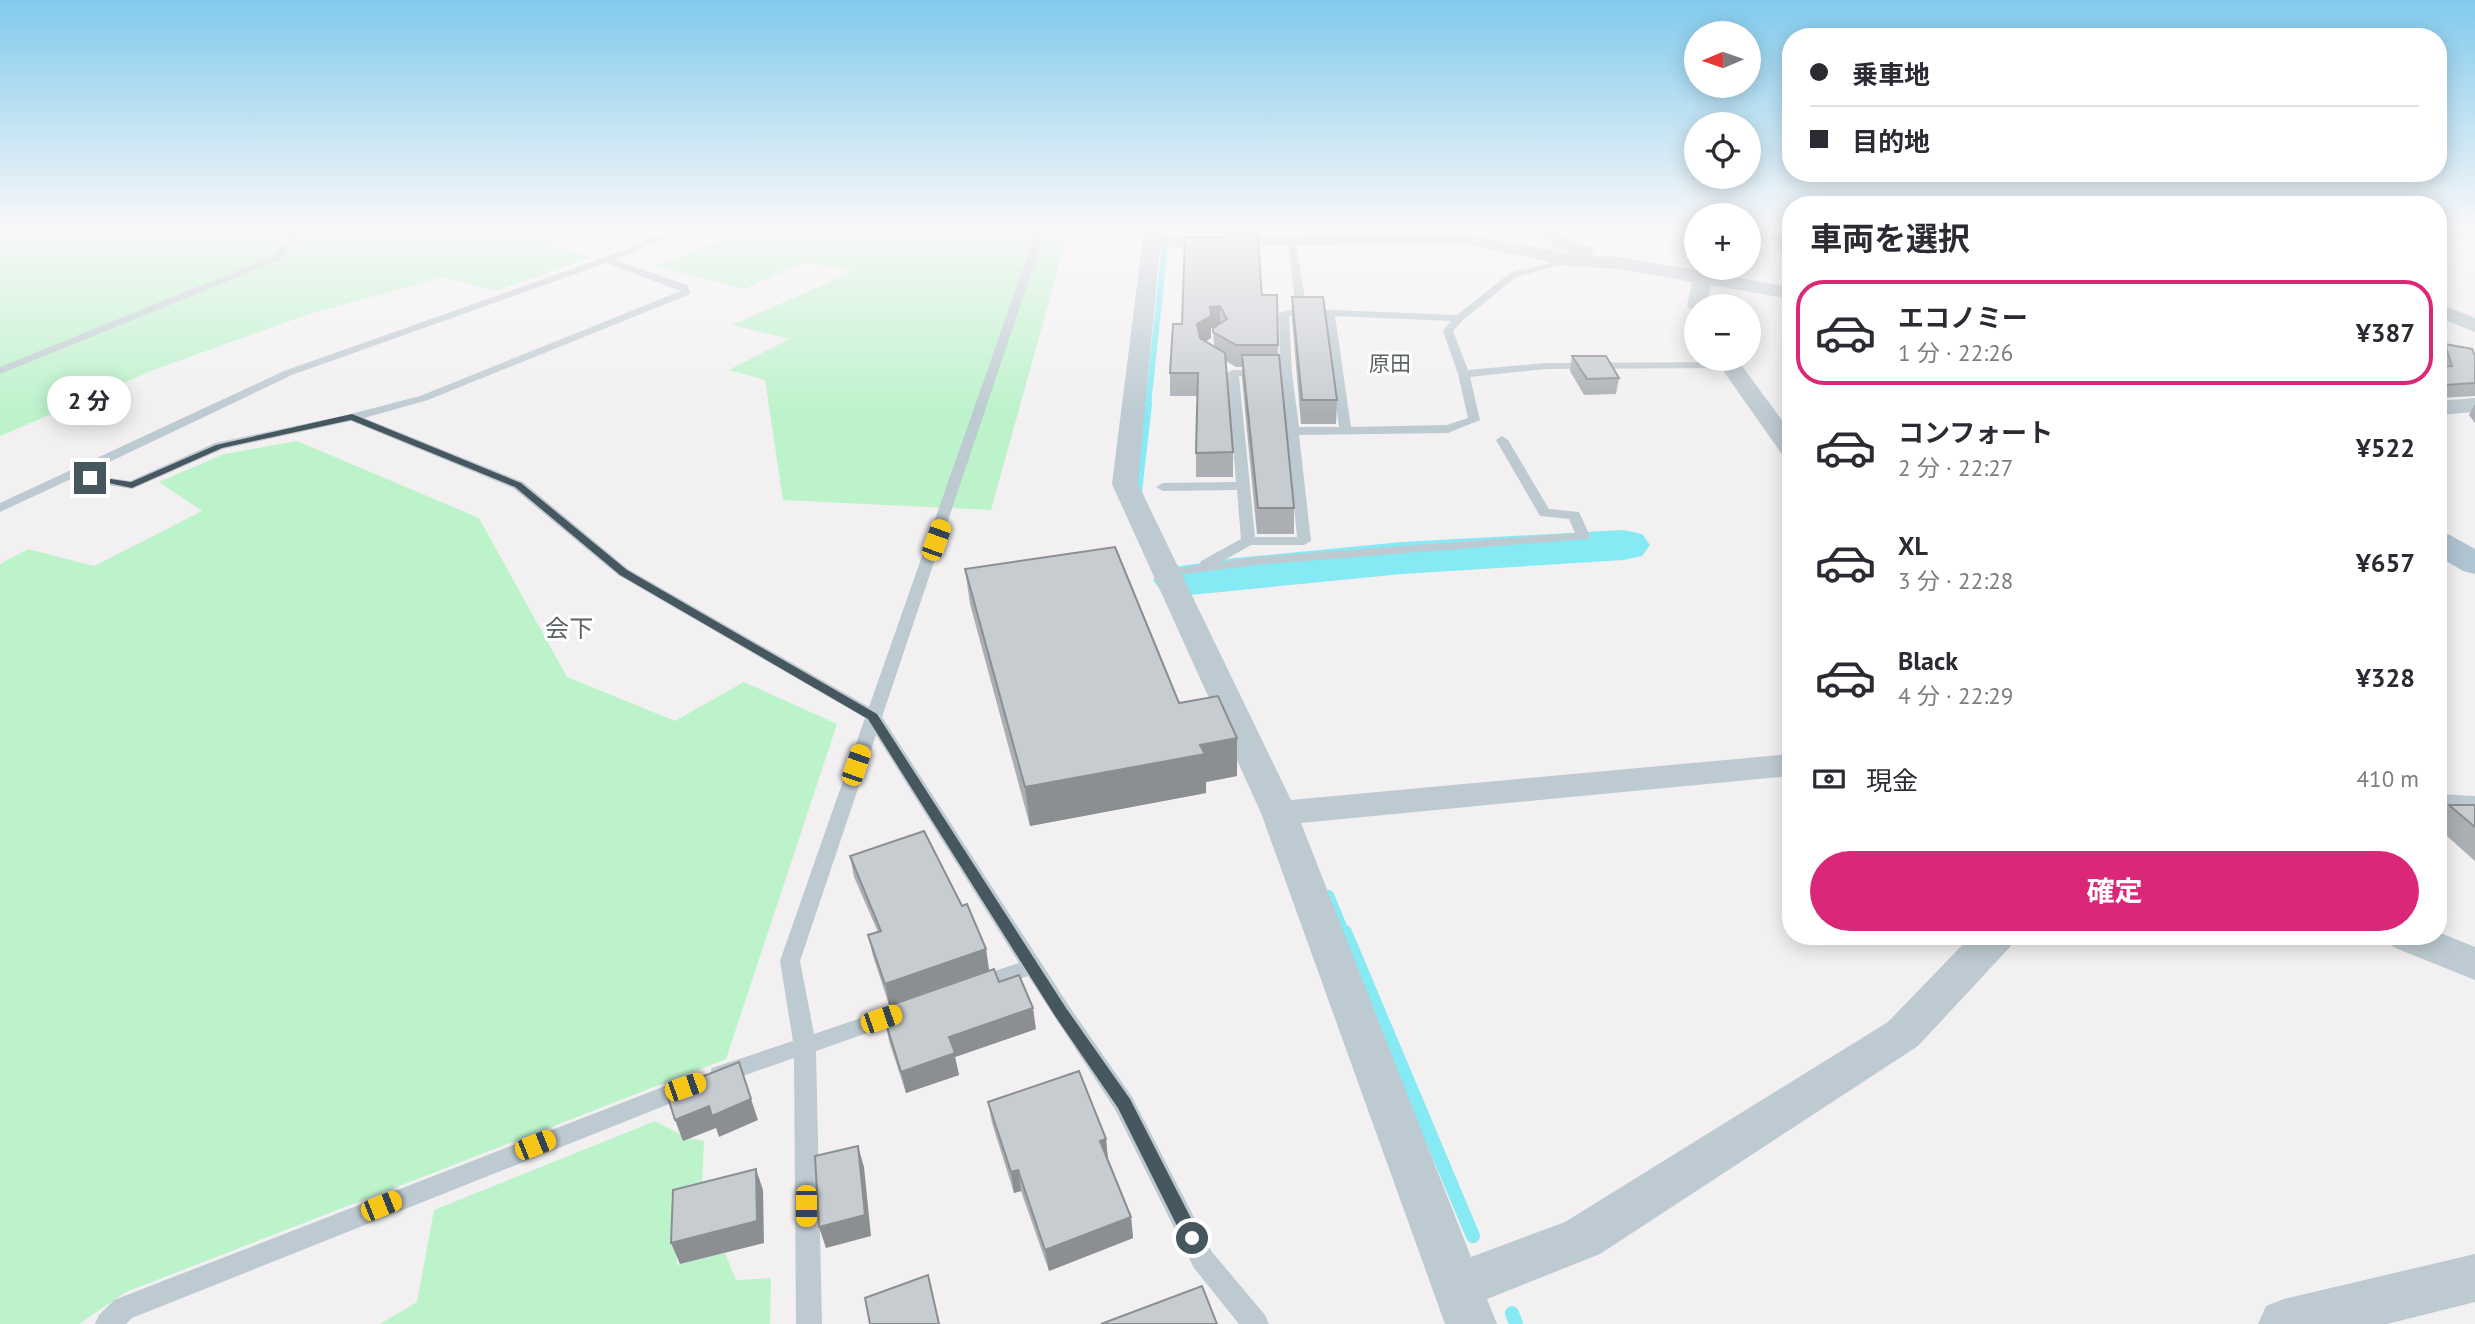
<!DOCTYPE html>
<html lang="ja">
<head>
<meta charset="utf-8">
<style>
	:root { --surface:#fff; --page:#f2f2f3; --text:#2b2b33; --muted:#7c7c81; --line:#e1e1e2; --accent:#db2777 }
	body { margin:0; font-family:"PT Sans","Noto Sans JP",sans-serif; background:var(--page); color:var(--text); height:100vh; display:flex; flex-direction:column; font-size:26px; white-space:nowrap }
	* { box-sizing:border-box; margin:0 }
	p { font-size:23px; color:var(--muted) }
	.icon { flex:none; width:38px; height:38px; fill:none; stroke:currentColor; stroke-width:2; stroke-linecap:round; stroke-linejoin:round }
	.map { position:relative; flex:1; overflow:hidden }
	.details { position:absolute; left:1782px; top:196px; width:665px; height:749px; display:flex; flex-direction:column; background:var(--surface); border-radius:28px; box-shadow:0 4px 18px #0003 }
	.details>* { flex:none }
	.top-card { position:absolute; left:1782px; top:28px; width:665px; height:154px; border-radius:28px; box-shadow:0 4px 18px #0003; display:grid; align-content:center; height:154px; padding:0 28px; background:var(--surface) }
	.needle { width:46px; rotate:268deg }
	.controls { position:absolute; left:1684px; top:21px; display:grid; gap:14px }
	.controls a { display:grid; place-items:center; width:77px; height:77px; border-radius:50%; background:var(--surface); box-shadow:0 4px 18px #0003; font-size:35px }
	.end { position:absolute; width:32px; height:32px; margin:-16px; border:9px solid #475760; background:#fff; box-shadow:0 0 0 4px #fff }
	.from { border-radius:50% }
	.bubble { position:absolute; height:49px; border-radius:24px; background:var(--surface); box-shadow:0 4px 18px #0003; font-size:23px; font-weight:700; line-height:49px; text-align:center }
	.car { position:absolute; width:21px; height:42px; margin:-21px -10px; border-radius:9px; box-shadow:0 0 5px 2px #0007; background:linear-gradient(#f5c518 24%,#345 0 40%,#f5c518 0 76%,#345 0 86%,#f5c518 0) }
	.top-card b { display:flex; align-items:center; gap:24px; height:66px; font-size:26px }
	.top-card b+b { border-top:2px solid var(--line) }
	.top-card i { width:18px; height:18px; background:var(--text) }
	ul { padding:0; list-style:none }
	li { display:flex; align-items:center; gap:21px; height:105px; margin:0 14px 10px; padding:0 14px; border:4px solid transparent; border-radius:28px }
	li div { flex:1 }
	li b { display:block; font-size:26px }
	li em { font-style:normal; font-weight:700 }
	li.current { border-color:var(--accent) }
	li>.icon { width:63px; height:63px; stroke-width:1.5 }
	h2 { padding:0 28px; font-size:32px; line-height:84px }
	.pay { display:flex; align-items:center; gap:18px; height:77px; padding:0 28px; font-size:26px }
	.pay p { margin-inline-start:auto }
	.primary-button { display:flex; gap:14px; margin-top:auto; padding:14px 28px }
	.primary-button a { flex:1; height:80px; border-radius:42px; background:var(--accent); color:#fff; font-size:28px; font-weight:700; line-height:80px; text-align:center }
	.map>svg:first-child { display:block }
	.green { fill:#bcf3cb }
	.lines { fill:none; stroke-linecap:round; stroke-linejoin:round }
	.stream-far3 { stroke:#86eaf4; stroke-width:6 }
	.stream-far2 { stroke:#86eaf4; stroke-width:8 }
	.stream-far1 { stroke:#86eaf4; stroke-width:10 }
	.stream { stroke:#86eaf4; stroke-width:14 }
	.river { fill:#86eaf4; fill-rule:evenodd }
	.service { fill:#bdcad1; fill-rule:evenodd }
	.minor { fill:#bdcad1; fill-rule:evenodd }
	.primary { fill:#aec4d1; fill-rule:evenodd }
	.wall { fill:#abafb3; fill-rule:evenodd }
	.shaded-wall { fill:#8b8f92 }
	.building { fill:#c7ccd0; stroke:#8b8f92; stroke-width:2 }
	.route { fill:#475760 }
	.labels { text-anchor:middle; stroke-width:6; stroke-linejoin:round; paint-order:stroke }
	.far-quarter-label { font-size:21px; fill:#5c6266; stroke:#fff }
	.quarter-label { font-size:24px; fill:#5c6266; stroke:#fff }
</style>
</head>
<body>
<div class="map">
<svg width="2475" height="1324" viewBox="0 0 2475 1324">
	<rect width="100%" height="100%" fill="#f3f0f1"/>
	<path class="green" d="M0,229H591L551,243L591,258L496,291L443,277L309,314L156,369L0,436Z
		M707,229H1069L991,510L783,500L765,380L729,370L789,339L732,325L855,271L804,262L744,289L656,266L728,238L704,231Z
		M297,441L479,518L567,677L675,721L744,682L837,724L726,1059L126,1292L79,1324H0V564L28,549L94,566L202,511L159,482L224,454Z
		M655,1121L686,1137L704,1141L702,1185L671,1196L677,1265L725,1253L736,1280L771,1278L770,1324H380L417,1302L434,1210Z"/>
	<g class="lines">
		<path class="stream-far3" d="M1165,238L1166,229
			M1148,405L1165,246"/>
		<path class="stream-far2" d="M1141,499L1138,492L1148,404"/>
		<path class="stream-far1" d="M1329,895L1345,934"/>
		<path class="stream" d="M1345,932L1473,1236
			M1512,1313L1516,1324"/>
		<path class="river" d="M1624,530L1642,534L1650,545L1642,556L1624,560L1402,574L1180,596L1161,591L1153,580L1161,569L1235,558L1402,542Z"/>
		<path class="service" d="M295,229H304L280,260L0,374V367L274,256Z
			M674,229H686L615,260L688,285L690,294L428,400L364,418L523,482L628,569L869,707L1037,229H1046L882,717L1069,1006L1132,1097L1212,1252L1265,1315L1269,1324H1239L1194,1268L1116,1111L1028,976L978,993L971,991L968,985L971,979L1019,963L876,735L800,961L814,1034L914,1000L921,1002L925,1008L921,1014L816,1051L822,1324H796L794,1058L720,1084L712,1082L709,1075L712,1068L793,1041L780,961L865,718L618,575L513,488L351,421L223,449L132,489L71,479L0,512V503L284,371L603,258ZM606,263L681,291L420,396L351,414L215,443L130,481L84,474L292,375Z
			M1287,239L1295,241L1307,309L1457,315L1510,273L1571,258V262L1516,277L1463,320L1453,331L1468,370L1546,363L1729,362L1735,365L1729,368L1546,369L1470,377L1480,420L1448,433L1299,435L1311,541L1304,545H1251L1221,562L1255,557L1575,533L1569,519L1540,516L1496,440L1502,436L1508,440L1549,509L1579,512L1590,536L1588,539L1255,565L1160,577L1158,574L1160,571L1199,565L1201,561L1241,539L1237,490L1163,491L1156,487L1163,483L1236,482L1227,373L1233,370H1280L1279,313L1296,309ZM1289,316H1324L1339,427H1299L1292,373ZM1335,316L1451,321L1443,331L1458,374L1468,418L1447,425L1351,427ZM1239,376H1281L1297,537H1255Z
			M686,1078L694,1080L697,1087L694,1094L132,1318L126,1324H95L99,1315L114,1300Z"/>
		<path class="minor" d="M1144,229H1162L1161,236L1466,234L1578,255L1557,249L1534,229H1554L1571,241L1592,247L1594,251L1589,256L1619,257L1790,287V299L1711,285L1707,306H1696V312L1687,306L1692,282L1619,269L1568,266L1466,244L1160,247L1138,484L1291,800L1790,754V776L1301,823L1471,1257L1565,1222L1888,1022L1971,936H2016L2010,947L1918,1046L1600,1254L1487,1299L1497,1324H1445L1261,813L1112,484Z
			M1753,229H1772L1755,251L1748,252V235Z
			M2438,229H2475V234L2438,237Z
			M2438,303L2475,318V332L2438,317Z
			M1715,359H1737L1790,431V455L1781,453Z
			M2475,398V412L2438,415V401Z
			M2438,794L2475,796V820L2438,818Z
			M2438,932L2475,947V980L2393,947L2387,936H2438Z
			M2475,1254V1302L2387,1324H2258L2266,1306L2284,1299Z"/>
		<path class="primary" d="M2438,532L2450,535L2475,549V574L2463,571L2438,556Z"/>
	</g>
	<path class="wall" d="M1772,229H1790V257L1789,262L1770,236Z
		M1185,238L1262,295H1277L1278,355L1294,508V534H1257L1242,379V367H1236L1226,361L1233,452V477H1196V453L1198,396H1170V373L1182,324ZM1211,328H1213L1214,346L1205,341L1211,338Z
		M1292,297L1337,400L1336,424H1301L1292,319Z
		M2445,344L2475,356V396L2438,398V367H2442L2438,357Z
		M1572,356L1619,378L1616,394L1584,395L1570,371Z
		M2475,404V423L2469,415Z
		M965,569L1237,738V776L1206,782V793L1030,826L970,604Z
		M2449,805H2475V861L2438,828V821Z
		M850,856L962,906L986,949L989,970L889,1005L873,956L868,935L878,932L854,877Z
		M999,982L1036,1029L955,1057L959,1075L906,1093L889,1041L885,1020L894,1017L891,1005Z
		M988,1102L1106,1139L1108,1160L1131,1217L1133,1238L1049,1271L1021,1191L1014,1193L992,1123Z"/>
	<path class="shaded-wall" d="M1220,306V327L1211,328V338L1198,346L1197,324L1210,307Z
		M1237,738V776L1206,782V793L1030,826L1025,787L1200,745Z
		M986,949L989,970L889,1005L885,984Z
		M1033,1008L1036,1029L955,1057L959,1075L906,1093L901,1072L949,1037Z
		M751,1099L758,1120L719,1137L716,1128L683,1141L675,1120L709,1106Z
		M1106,1139L1108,1160L1100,1141Z
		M858,1146L864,1167L871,1236L826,1248L819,1227Z
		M756,1169L763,1190L764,1243L680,1264L671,1243Z
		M1018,1170L1021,1191L1014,1193L1011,1172Z
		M1131,1217L1133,1238L1049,1271L1045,1250Z"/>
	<path class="building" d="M1257,229L1262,295H1277L1278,345H1236L1213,332V328L1227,319L1220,306L1210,307L1211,316L1197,324L1200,338L1225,353L1233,452L1196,453L1198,373H1170L1173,324H1182L1185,238L1224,237V230Z
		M1775,229H1790V250Z
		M1292,297H1323L1337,400H1302Z
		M2445,344L2472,349L2475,356V383L2445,385L2443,389H2438V367L2452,366Z
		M1242,355H1279L1294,508H1258Z
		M1572,356H1606L1619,378L1587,379Z
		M1115,547L1179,703L1218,696L1237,738L1200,745L1205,754L1025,787L965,569Z
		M2449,805H2475V827Z
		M924,831L962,906L967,904L986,949L885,984L868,935L881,931L850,856Z
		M994,969L999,982L1019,975L1033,1008L949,1037L955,1053L901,1072L885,1020L895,1016L891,1005Z
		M739,1062L751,1099L712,1116L709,1106L675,1120L666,1091Z
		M1079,1071L1106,1139L1100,1141L1131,1217L1045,1250L1018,1170L1011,1172L988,1102Z
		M858,1146L865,1215L819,1227L815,1156Z
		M756,1169L757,1221L671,1243L673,1190Z
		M928,1275L939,1324H870L865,1298Z
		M1202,1286L1217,1324H1101Z"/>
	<linearGradient id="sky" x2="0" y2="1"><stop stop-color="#81caed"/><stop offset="0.55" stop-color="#faf8f9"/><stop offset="1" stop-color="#faf8f9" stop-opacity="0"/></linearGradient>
	<rect width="2475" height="414" fill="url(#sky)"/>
	<path class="route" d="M352,414L521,483L627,570L877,714L1066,1008L1130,1099L1198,1232L1201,1238L1198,1244L1192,1246L1186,1244L1118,1108L1055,1016L868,719L620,575L515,487L351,420L222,448L132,488L85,478L90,476L131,482L216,445Z"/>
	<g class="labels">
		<g class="far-quarter-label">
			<text x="1390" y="371">原田</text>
		</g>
		<g class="quarter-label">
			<text x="569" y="637">会下</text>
		</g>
	</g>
</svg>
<div class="controls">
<a><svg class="needle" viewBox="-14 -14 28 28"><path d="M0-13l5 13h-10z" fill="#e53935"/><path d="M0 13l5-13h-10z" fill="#7c7c81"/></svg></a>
<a><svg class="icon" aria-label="locate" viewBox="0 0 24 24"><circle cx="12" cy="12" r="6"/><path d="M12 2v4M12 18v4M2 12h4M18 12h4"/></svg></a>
<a>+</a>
<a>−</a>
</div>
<i class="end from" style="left:1192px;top:1238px"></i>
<i class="end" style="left:90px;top:478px"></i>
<div class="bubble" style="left:47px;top:376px;width:84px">2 分</div>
<i class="car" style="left:936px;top:540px;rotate:20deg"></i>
<i class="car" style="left:856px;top:765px;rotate:19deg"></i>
<i class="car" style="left:881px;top:1019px;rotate:71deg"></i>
<i class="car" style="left:685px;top:1087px;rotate:71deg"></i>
<i class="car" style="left:535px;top:1145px;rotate:68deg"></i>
<i class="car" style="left:381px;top:1206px;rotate:68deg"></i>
<i class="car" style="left:806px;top:1206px;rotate:180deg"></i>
<div class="top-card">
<b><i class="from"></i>乗車地</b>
<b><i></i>目的地</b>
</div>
<section class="details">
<h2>車両を選択</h2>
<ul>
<li class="current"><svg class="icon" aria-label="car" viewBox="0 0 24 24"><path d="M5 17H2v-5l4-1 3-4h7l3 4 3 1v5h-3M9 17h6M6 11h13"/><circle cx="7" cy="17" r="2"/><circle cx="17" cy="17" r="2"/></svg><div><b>エコノミー</b><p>1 分 · 22:26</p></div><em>¥387</em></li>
<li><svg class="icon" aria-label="car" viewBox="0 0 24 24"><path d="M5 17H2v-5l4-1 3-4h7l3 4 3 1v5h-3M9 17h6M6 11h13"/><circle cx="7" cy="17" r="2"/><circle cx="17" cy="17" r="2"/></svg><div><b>コンフォート</b><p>2 分 · 22:27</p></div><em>¥522</em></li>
<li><svg class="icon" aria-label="car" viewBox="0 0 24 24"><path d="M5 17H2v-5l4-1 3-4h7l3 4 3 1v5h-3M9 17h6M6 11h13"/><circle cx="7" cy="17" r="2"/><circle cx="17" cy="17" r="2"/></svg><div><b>XL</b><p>3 分 · 22:28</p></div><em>¥657</em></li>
<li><svg class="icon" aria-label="car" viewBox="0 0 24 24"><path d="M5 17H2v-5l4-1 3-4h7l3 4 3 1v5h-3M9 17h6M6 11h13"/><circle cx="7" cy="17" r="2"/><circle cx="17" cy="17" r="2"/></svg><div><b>Black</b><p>4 分 · 22:29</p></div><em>¥328</em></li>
</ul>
<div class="pay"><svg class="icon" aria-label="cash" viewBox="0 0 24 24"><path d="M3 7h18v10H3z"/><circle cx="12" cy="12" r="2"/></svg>現金<p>410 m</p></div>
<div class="primary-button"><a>確定</a></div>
</section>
</div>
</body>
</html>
